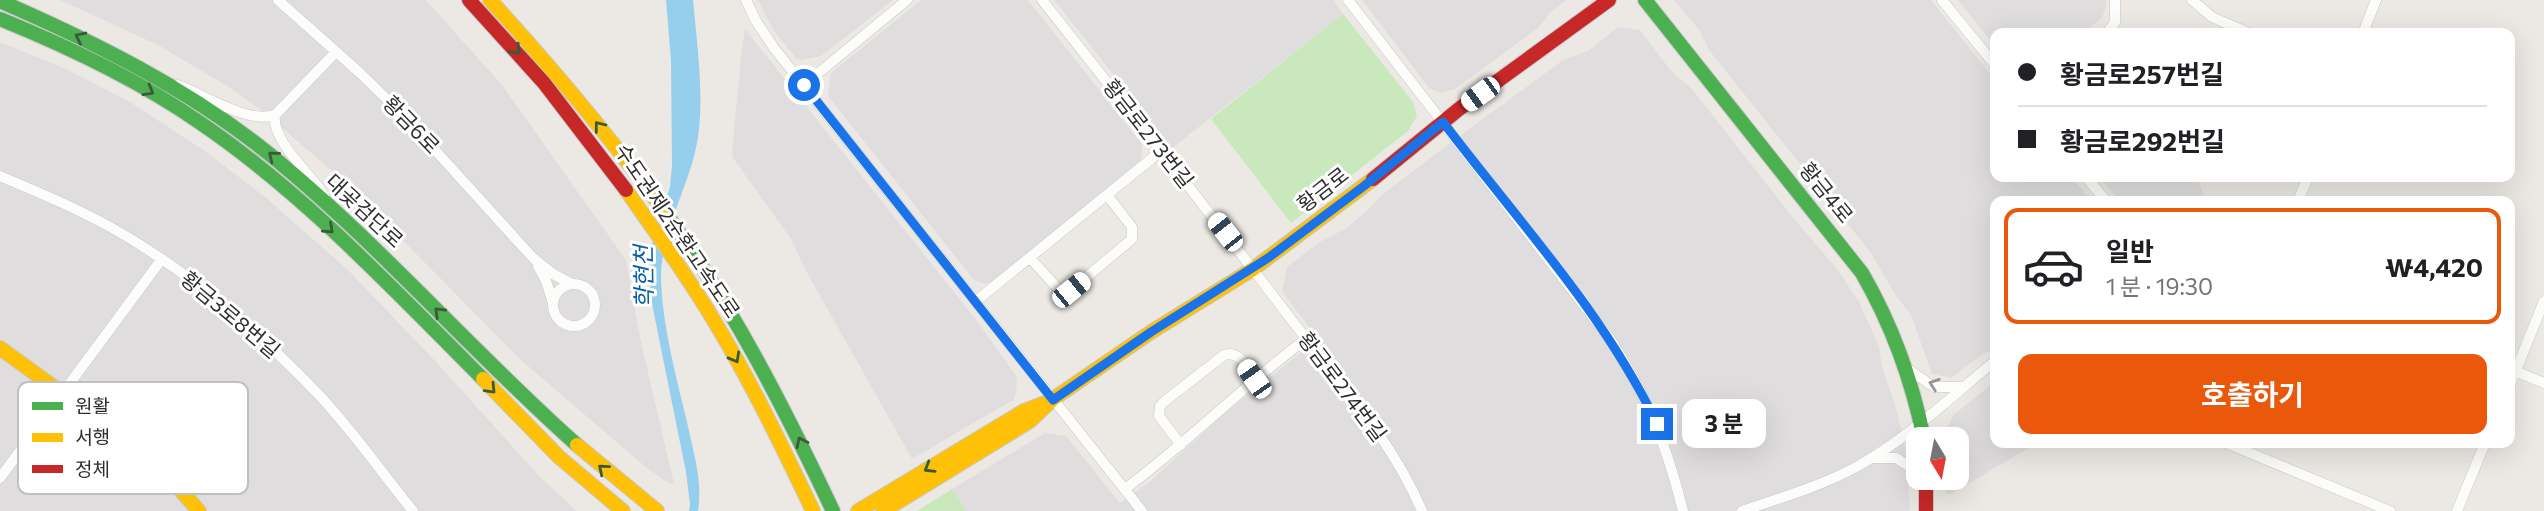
<!DOCTYPE html>
<html lang="ko">
<head>
<meta charset="utf-8">
<style>
	:root { --surface:#fff; --page:#f6f6f6; --text:#202124; --muted:#757577; --line:#e0e0e0; --accent:#ea580c }
	body { margin:0; font-family:Commissioner,"Noto Sans KR",sans-serif; background:var(--page); color:var(--text); height:100vh; display:flex; flex-direction:column; font-size:26px; white-space:nowrap }
	* { box-sizing:border-box; margin:0 }
	p { font-size:23px; color:var(--muted) }
	.icon { flex:none; width:38px; height:38px; fill:none; stroke:currentColor; stroke-width:2; stroke-linecap:round; stroke-linejoin:round }
	.map { position:relative; flex:1; overflow:hidden }
	.drawer { position:absolute; left:1990px; top:196px; width:525px; height:252px; display:flex; flex-direction:column; background:var(--surface); border-radius:14px; box-shadow:0 7px 28px #0002 }
	.drawer>* { flex:none }
	.guide { position:absolute; left:1990px; top:28px; width:525px; height:154px; border-radius:14px; box-shadow:0 7px 28px #0002; display:grid; align-content:center; height:154px; padding:0 28px; background:var(--surface) }
	.needle { width:46px; rotate:170deg }
	.fabs { position:absolute; left:1906px; top:427px; display:grid; gap:14px }
	.fabs a { display:grid; place-items:center; width:63px; height:63px; border-radius:14px; background:var(--surface); box-shadow:0 7px 28px #0002; font-size:35px }
	.end { position:absolute; width:32px; height:32px; margin:-16px; border:9px solid #1a73e8; background:#fff; box-shadow:0 0 0 4px #fff }
	.from { border-radius:50% }
	.bubble { position:absolute; height:49px; border-radius:14px; background:var(--surface); box-shadow:0 7px 28px #0002; font-size:23px; font-weight:700; line-height:49px; text-align:center }
	.car { position:absolute; width:21px; height:42px; margin:-21px -10px; border-radius:9px; box-shadow:0 0 5px 2px #0007; background:linear-gradient(#fff 24%,#345 0 40%,#fff 0 76%,#345 0 86%,#fff 0) }
	.guide b { display:flex; align-items:center; gap:24px; height:66px; font-size:26px }
	.guide b+b { border-top:2px solid var(--line) }
	.guide i { width:18px; height:18px; background:var(--text) }
	ul { padding:12px 0 0; list-style:none }
	li { display:flex; align-items:center; gap:21px; height:116px; margin:0 14px 10px; padding:0 14px; border:4px solid transparent; border-radius:14px }
	li div { flex:1 }
	li b { display:block; font-size:26px }
	li em { font-style:normal; font-weight:700 }
	li.active { border-color:var(--accent) }
	li>.icon { width:63px; height:63px; stroke-width:1.5 }
	.action { display:flex; gap:14px; margin-top:auto; padding:14px 28px }
	.action a { flex:1; height:80px; border-radius:14px; background:var(--accent); color:#fff; font-size:28px; font-weight:700; line-height:80px; text-align:center }
	.map>svg:first-child { display:block }
	.industrial { fill:#e0dddf }
	.green { fill:#c9e8bc }
	.water { fill:#96ceee }
	.lines { fill:none; stroke-linecap:round; stroke-linejoin:round }
	.street-casing { stroke:#c9c8c9; stroke-width:11 }
	.fast-casing { stroke:#c9c8c9; stroke-width:16 }
	.slow-casing { stroke:#c9c8c9; stroke-width:16 }
	.jam-casing { stroke:#c9c8c9; stroke-width:16 }
	.street { stroke:#fcfcfb; stroke-width:10 }
	.fast { stroke:#4caf50; stroke-width:14 }
	.slow { stroke:#ffc107; stroke-width:14 }
	.jam { stroke:#c62828; stroke-width:14 }
	.oneway { stroke:#385b3a }
	.oneway2 { stroke:#959594 }
	.route { stroke:#1a73e8; stroke-width:9 }
	.labels { text-anchor:middle; stroke-width:6; stroke-linejoin:round; paint-order:stroke }
	.street-label { font-size:21px; fill:#2e2e2e; stroke:#fff }
	.water-label { font-size:23px; font-style:italic; fill:#0960a6; stroke:#fff }
	.key { fill:#fff; stroke:#c0c0c0; stroke-width:2 }
	.key-label { font-size:19px; fill:#2e2e2e }
</style>
</head>
<body>
<div class="map">
<svg width="2544" height="511" viewBox="0 0 2544 511">
	<rect width="100%" height="100%" fill="#ece9e4"/>
	<path class="industrial" d="M60,0H426L502,85L626,260L641,342L674,484H670L647,468L521,360L346,183L260,109L224,84L158,45Z
		M758,0H893L821,56L801,60L796,58L774,31Z
		M921,0H1028L1142,144L1141,162L993,281L986,284L974,280L828,96L831,73Z
		M1054,0H1333L1343,14L1172,148Z
		M1362,0H1567L1552,11L1538,28L1455,89L1442,93L1430,89Z
		M1674,0H1931L1995,80V177H2072L2091,201H1995V348L1983,354L1951,378L1932,374L1911,315L1896,296L1871,253L1709,50L1700,31Z
		M1958,0H2106L2107,4L2102,18L2083,33H1995V46Z
		M1618,27L1640,30L1672,72L1692,89L1791,215L1838,270L1859,302L1879,346L1882,367L1896,408L1906,452L1910,511H966L952,489L1045,433L1066,436L1120,503L1148,483L1230,409L1318,339L1282,291L1287,267L1321,241L1345,229L1365,213L1382,195L1434,155L1563,60L1588,51Z
		M745,29L977,321L1017,377L1016,393L1013,400L912,459L805,269L791,239L733,158L732,151L741,57Z
		M0,42L66,69L130,102L205,151L265,197L348,270L438,364L539,476L577,511H0Z
		M2099,177H2197L2206,201H2119Z
		M1995,378V443H2037L1951,494L1945,493L1948,478H1956V439H1946L1945,435L1953,415L1986,389Z"/>
	<path class="green" d="M1343,14L1413,102L1417,116L1408,131L1291,223L1211,119Z
		M952,489L966,511H917Z"/>
	<path class="water" d="M666,0H693C697,44 705,100 697,143C688,190 660,232 661,281C663,329 676,376 687,422C693,451 703,481 698,511H689L690,504L686,472L650,294L652,244L670,187L672,165L671,60Z"/>
	<g class="lines">
		<g class="street-casing">
			<path id="street" d="M278,0L360,73L404,116L534,259L553,274L572,284
				M746,0L756,21L774,48L1142,511
				M1042,0C1128,108 1213,217 1297,327C1342,386 1393,442 1422,511
				M1348,0L1610,339C1648,398 1666,443 1683,511
				M1942,0L1995,65
				M2192,0L2212,17L2249,33
				M2107,33L2115,22V0
				M2363,33L2376,0
				M178,85C205,95 247,124 275,115L336,52
				M804,85L907,0
				M275,115C271,140 310,173 324,195
				M0,176C38,192 76,208 112,228C189,271 258,331 319,395C353,431 382,473 413,511
				M2086,177L2106,201
				M2298,201L2308,177
				M1030,258L1060,291L1063,293L1071,290L1132,239V227L1107,195
				M538,266L546,281L553,303
				M553 305a21 21 0 1 1 42 0a21 21 0 1 1-42 0Z
				M976,301L1161,151
				M1908,369L1934,387H1963
				M2512,370L2544,383
				M2510,385L2544,301
				M2226,443L2390,511
				M1181,445L1159,416L1160,406L1165,401L1224,355C1240,350 1246,367 1254,379
				M1872,458H1896L1918,472
				M0,478L161,260
				M1125,489C1188,442 1243,386 1306,339
				M1742,511C1780,498 1822,486 1858,466C1907,439 1951,397 1995,361
				M2457,511L2485,443"/>
		</g>
		<g class="fast-casing">
			<path id="fast" d="M1645,0L1862,273C1892,325 1912,380 1924,439
				M0,1C94,42 187,88 268,153C378,242 471,351 577,445
				M0,19C69,47 137,79 199,122C305,194 393,289 483,379
				M669,218C734,310 785,409 833,511"/>
		</g>
		<g class="slow-casing">
			<path id="slow" d="M490,0C553,69 614,141 669,218
				M626,190C657,234 689,278 716,324C752,384 783,448 813,511
				M0,348L153,459L199,511
				M483,379L559,457L623,511
				M577,445L657,511
				M858,511L1024,411L1045,403
				M883,511L1030,421L1053,399L1151,332L1253,269L1373,179"/>
		</g>
		<g class="jam-casing">
			<path id="jam" d="M469,0L544,83L626,190
				M1373,179L1459,109L1609,0
				M1926,478V511"/>
		</g>
		<use href="#street" class="street"/>
		<use href="#fast" class="fast"/>
		<use href="#slow" class="slow"/>
		<use href="#jam" class="jam"/>
	</g>
	<defs><path id="oneway-chevron" d="M-2-3.5L2.5 0L-2 3.5" fill="none" stroke-width="1.6" stroke-linecap="round" stroke-linejoin="round" transform="scale(1.75)"/></defs>
	<g class="oneway">
		<use href="#oneway-chevron" transform="translate(80 37) rotate(-154)"/>
		<use href="#oneway-chevron" transform="translate(516 50) rotate(47)"/>
		<use href="#oneway-chevron" transform="translate(149 91) rotate(30)"/>
		<use href="#oneway-chevron" transform="translate(599 126) rotate(-128)"/>
		<use href="#oneway-chevron" transform="translate(273 156) rotate(-141)"/>
		<use href="#oneway-chevron" transform="translate(329 229) rotate(42)"/>
		<use href="#oneway-chevron" transform="translate(439 312) rotate(-135)"/>
		<use href="#oneway-chevron" transform="translate(735 358) rotate(61)"/>
		<use href="#oneway-chevron" transform="translate(491 389) rotate(46)"/>
		<use href="#oneway-chevron" transform="translate(801 442) rotate(-116)"/>
		<use href="#oneway-chevron" transform="translate(929 468) rotate(149)"/>
		<use href="#oneway-chevron" transform="translate(603 469) rotate(-140)"/>
	</g>
	<use class="oneway2" href="#oneway-chevron" transform="translate(1934 384) rotate(-161)"/>
	<g class="lines">
		<path class="route" d="M804,85L1053,400L1151,332L1268,258L1364,186L1443,122C1517,220 1603,311 1657,424"/>
	</g>
	<g class="labels">
		<g class="street-label">
			<text transform="translate(411 125) rotate(46)" y="7">황금6로</text>
			<text transform="translate(1148 134) rotate(52)" y="7">황금로273번길</text>
			<text transform="translate(1323 190) rotate(-38)" y="7">황금로</text>
			<text transform="translate(1826 193) rotate(51)" y="7">황금4로</text>
			<text transform="translate(364 211) rotate(43)" y="7">대곶검단로</text>
			<text transform="translate(677 231) rotate(56)" y="7">수도권제2순환고속도로</text>
			<text transform="translate(230 315) rotate(40)" y="7">황금3로8번길</text>
			<text transform="translate(1342 387) rotate(53)" y="7">황금로274번길</text>
		</g>
		<g class="water-label">
			<text transform="translate(644 277) rotate(-91)" y="8">학현천</text>
		</g>
	</g>
	<rect x="18" y="382" width="230" height="112" rx="10" class="key"/>
	<rect x="32" y="402" width="31" height="8" fill="#4caf50"/>
	<rect x="32" y="433" width="31" height="9" fill="#ffc107"/>
	<rect x="32" y="465" width="31" height="8" fill="#c62828"/>
	<g class="key-label">
		<text x="75" y="413">원활</text>
		<text x="75" y="444">서행</text>
		<text x="75" y="476">정체</text>
	</g>
</svg>
<div class="fabs">
<a><svg class="needle" viewBox="-14 -14 28 28"><path d="M0-13l5 13h-10z" fill="#e53935"/><path d="M0 13l5-13h-10z" fill="#757577"/></svg></a>
</div>
<i class="end from" style="left:804px;top:85px"></i>
<i class="end" style="left:1657px;top:424px"></i>
<div class="bubble" style="left:1682px;top:399px;width:84px">3 분</div>
<i class="car" style="left:1480px;top:94px;rotate:234deg"></i>
<i class="car" style="left:1225px;top:232px;rotate:322deg"></i>
<i class="car" style="left:1071px;top:290px;rotate:51deg"></i>
<i class="car" style="left:1254px;top:379px;rotate:325deg"></i>
<div class="guide">
<b><i class="from"></i>황금로257번길</b>
<b><i></i>황금로292번길</b>
</div>
<section class="drawer">
<ul>
<li class="active"><svg class="icon" aria-label="car" viewBox="0 0 24 24"><path d="M5 17H2v-5l4-1 3-4h7l3 4 3 1v5h-3M9 17h6M6 11h13"/><circle cx="7" cy="17" r="2"/><circle cx="17" cy="17" r="2"/></svg><div><b>일반</b><p>1 분 · 19:30</p></div><em>₩4,420</em></li>
</ul>
<div class="action"><a>호출하기</a></div>
</section>
</div>
</body>
</html>
